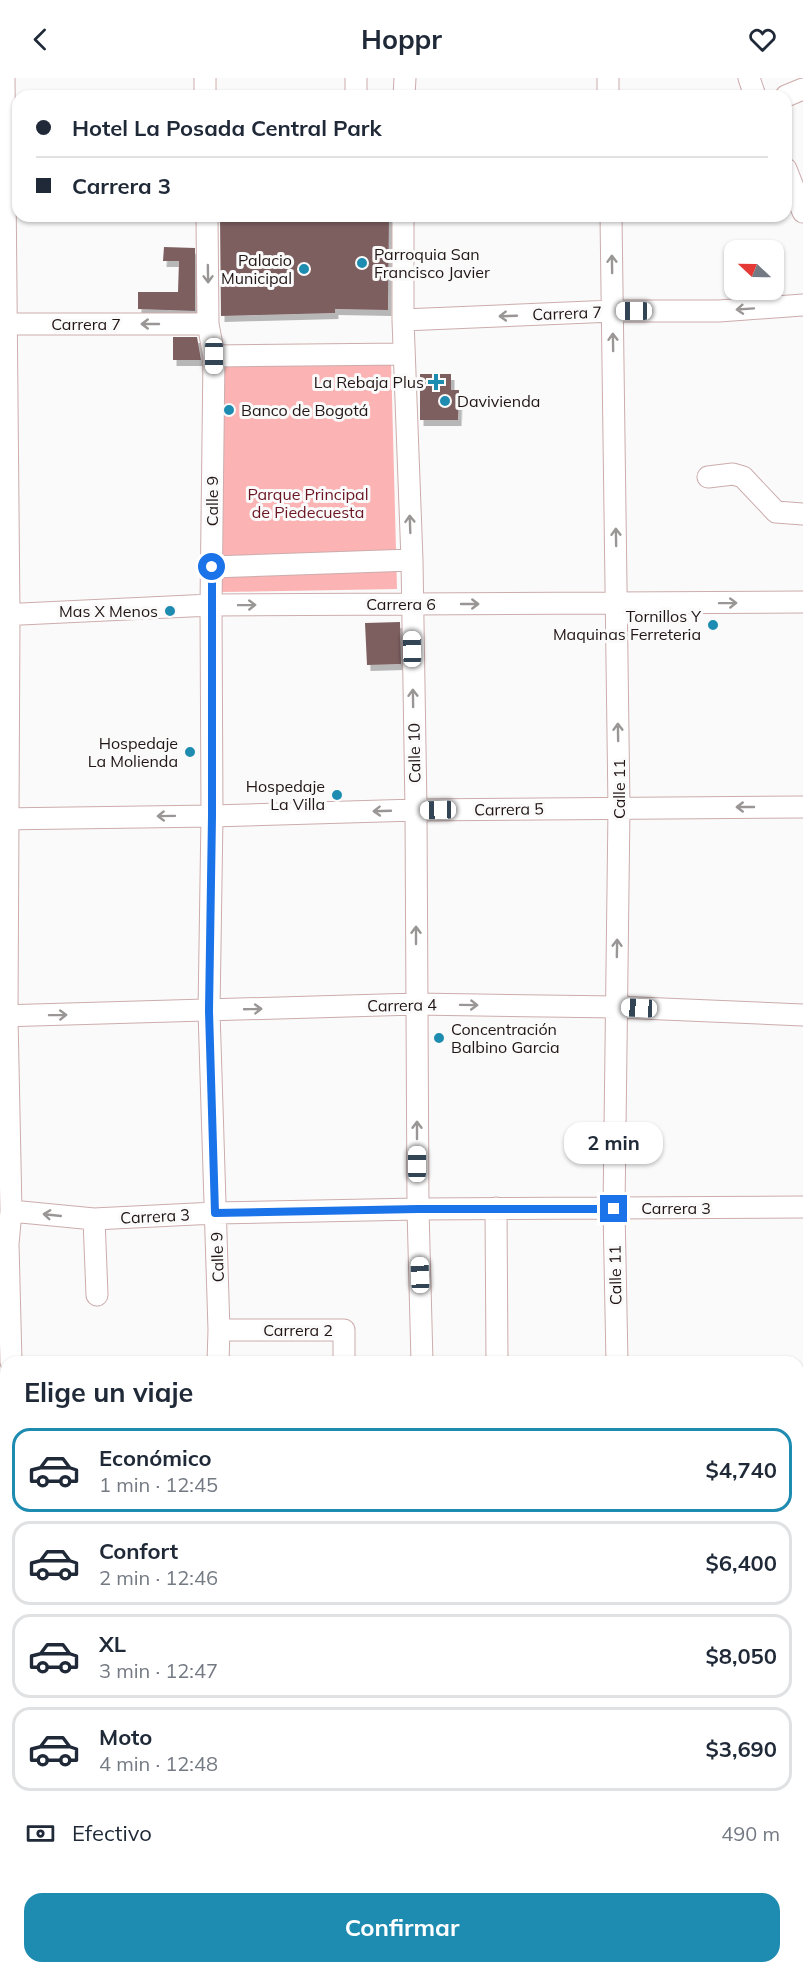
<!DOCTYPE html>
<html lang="es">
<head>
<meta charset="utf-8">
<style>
	:root { --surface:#fff; --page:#f6f6f7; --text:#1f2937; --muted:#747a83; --line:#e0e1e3; --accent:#1e8bb1 }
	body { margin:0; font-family:Mulish,sans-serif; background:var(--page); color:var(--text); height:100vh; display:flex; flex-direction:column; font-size:22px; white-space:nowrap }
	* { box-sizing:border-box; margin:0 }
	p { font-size:20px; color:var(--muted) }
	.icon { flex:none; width:33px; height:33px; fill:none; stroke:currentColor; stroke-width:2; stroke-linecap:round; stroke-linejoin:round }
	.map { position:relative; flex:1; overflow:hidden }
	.panel { position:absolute; left:0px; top:1278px; width:804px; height:618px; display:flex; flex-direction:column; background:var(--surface); border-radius:18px 18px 0 0; box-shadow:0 2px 4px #0004 }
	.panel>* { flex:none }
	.hud { position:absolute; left:12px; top:12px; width:780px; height:132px; border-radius:18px; box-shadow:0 2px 4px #0004; display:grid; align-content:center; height:132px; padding:0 24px; background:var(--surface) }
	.needle { width:39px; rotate:292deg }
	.tools { position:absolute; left:724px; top:162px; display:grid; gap:12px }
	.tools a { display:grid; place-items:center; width:60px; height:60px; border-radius:12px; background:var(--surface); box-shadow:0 2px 4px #0004; font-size:30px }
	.end { position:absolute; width:27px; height:27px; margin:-14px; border:8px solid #1a73e8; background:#fff; box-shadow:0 0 0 3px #fff }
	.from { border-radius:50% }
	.bubble { position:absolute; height:42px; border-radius:18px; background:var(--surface); box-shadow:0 2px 4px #0004; font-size:20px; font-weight:700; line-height:42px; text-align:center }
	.car { position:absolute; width:18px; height:36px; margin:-18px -9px; border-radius:8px; box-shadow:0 0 4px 2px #0007; background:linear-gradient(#fff 24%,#345 0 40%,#fff 0 76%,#345 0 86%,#fff 0) }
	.hud b { display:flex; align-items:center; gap:21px; height:57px; font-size:22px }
	.hud b+b { border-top:2px solid var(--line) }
	.hud i { width:15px; height:15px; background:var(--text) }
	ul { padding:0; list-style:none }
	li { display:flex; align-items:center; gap:18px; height:84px; margin:0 12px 9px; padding:0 12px; border:3px solid var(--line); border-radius:18px }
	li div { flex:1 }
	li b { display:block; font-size:22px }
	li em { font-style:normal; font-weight:700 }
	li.on { border-color:var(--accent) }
	li>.icon { width:54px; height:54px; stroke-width:1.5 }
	h2 { padding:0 24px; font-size:27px; line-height:72px }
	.pay { display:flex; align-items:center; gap:15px; height:66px; padding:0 24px; font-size:22px }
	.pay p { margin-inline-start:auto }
	.primary-button { display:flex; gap:12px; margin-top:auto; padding:12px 24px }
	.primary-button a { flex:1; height:69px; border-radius:18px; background:var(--accent); color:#fff; font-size:24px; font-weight:700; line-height:69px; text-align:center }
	header { display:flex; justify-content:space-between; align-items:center; height:78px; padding:0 24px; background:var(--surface); font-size:27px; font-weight:700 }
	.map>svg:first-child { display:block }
	.green { fill:#fbb3b4 }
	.forest { fill:#feadaf }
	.building { fill:#7d5f60; filter:url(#shadow) }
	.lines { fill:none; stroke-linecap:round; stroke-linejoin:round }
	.minor-casing { stroke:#cdacac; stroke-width:23 }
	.path { stroke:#9f9a9a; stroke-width:2; stroke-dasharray:6 3; stroke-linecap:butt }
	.minor { stroke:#fff; stroke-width:21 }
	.oneway { stroke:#9b9696 }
	.route { stroke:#1a73e8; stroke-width:8 }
	.poi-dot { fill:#1e8bb1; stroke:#fafafa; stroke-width:2 }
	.labels { text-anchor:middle; stroke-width:6; stroke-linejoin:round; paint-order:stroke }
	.poi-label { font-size:16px; fill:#211515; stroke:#fafafa; text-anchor:end }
	.street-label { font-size:16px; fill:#211515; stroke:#fafafa }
	.park-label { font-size:16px; fill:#6b1422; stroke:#fafafa }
</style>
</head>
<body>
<header><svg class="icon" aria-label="back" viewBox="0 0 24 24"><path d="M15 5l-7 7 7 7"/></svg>Hoppr<svg class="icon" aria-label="heart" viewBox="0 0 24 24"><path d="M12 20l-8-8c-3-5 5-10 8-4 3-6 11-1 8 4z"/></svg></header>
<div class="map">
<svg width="803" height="1896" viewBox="0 0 803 1896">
	<defs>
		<filter id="shadow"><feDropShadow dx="3.5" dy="6" stdDeviation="0" flood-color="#0004"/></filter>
	</defs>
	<rect width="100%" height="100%" fill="#fafafa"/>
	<path class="green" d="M391,281L397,511L221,514L225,286Z"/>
	<path class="forest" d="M0,1607L6,1608V1890H798V1870L803,1873V1896H0Z"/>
	<path class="building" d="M220,138H389L388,232L335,231V235L221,238Z
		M164,169L195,170V233L138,231V214H178L179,183H163Z
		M173,259H197L201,282H173Z
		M420,296H451V312H459L458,342H420Z
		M400,544L401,586L367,587L365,545Z"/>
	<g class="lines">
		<g class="minor-casing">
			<path id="minor" d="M4,0L9,537L7,938L11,1133L8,1166L11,1284
				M205,0V18
				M356,0V18
				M608,0V18
				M749,0L755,18
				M404,18L405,0
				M786,18L803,11
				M786,91L803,134
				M207,138L208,246L214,278L211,527L212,738L209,933L219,1252L218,1284
				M403,138V242L412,482L416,732L418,1131L422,1284
				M611,138L619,730L614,1131L617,1284
				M403,242L613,233H719L803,227
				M0,246H208
				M214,278L404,276
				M708,399L733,396L743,399L776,434L803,436
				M212,489L412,482
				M0,537L211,527L803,524
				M0,741L212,738L416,732L803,729
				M0,938L416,926L616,929L803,937
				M496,1130L497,1284
				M11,1133L94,1141L215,1135L418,1131L803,1129
				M94,1141L97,1217
				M219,1252H344V1284
				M798,1322L803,1321
				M0,1355L6,1354
				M798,1426L803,1425
				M798,1494L803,1493
				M798,1560H803
				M798,1627H803
				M798,1771H803"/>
		</g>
		<path class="path" d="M179,1890V1896"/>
		<use href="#minor" class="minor"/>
	</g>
	<defs><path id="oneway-shaft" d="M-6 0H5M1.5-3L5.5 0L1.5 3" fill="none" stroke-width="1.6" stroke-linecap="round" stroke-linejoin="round" transform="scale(1.5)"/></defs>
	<g class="oneway">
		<use href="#oneway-shaft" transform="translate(612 186) rotate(-91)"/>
		<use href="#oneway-shaft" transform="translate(208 196) rotate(89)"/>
		<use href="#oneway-shaft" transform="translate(745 231) rotate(176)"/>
		<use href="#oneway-shaft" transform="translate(508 238) rotate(178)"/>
		<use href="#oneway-shaft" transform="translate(150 246) rotate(180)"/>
		<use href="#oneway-shaft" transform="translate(613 264) rotate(-91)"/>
		<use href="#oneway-shaft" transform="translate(410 446) rotate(-92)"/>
		<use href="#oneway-shaft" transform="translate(616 459) rotate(-91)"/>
		<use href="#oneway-shaft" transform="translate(728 525) rotate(-1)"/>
		<use href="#oneway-shaft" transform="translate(470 526)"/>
		<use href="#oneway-shaft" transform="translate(247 527) rotate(-1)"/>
		<use href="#oneway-shaft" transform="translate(413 620) rotate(-91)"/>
		<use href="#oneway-shaft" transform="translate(618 654) rotate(-91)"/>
		<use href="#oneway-shaft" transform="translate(745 729) rotate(180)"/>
		<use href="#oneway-shaft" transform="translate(382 733) rotate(178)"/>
		<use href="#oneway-shaft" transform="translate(166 738) rotate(179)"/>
		<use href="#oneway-shaft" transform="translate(416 857) rotate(-90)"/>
		<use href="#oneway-shaft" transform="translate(617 870) rotate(-89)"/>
		<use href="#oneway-shaft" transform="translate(469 927) rotate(1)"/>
		<use href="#oneway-shaft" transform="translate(253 931) rotate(-2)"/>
		<use href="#oneway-shaft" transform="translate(58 937) rotate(-1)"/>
		<use href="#oneway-shaft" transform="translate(417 1052) rotate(-90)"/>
		<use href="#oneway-shaft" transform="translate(52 1137) rotate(-174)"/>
	</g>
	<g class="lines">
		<path class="route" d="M212,489V738L209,933L215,1135L418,1131H614"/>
	</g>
	<g class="poi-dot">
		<circle cx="362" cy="185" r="6"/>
		<circle cx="304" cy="191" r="6"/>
		<path d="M433 295h6v6h6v6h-6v6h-6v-6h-6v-6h6z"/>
		<circle cx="445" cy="323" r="6"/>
		<circle cx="229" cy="332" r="6"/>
		<circle cx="170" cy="533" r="6"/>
		<circle cx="713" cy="547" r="6"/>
		<circle cx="190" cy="674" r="6"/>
		<circle cx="337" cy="717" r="6"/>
		<circle cx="439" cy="960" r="6"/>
	</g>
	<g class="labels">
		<g class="poi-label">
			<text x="374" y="182" text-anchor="start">Parroquia San<tspan x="374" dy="18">Francisco Javier</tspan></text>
			<text x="292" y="188">Palacio<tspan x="292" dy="18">Municipal</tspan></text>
			<text x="424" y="310">La Rebaja Plus</text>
			<text x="457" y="329" text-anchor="start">Davivienda</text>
			<text x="241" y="338" text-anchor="start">Banco de Bogotá</text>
			<text x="158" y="539">Mas X Menos</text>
			<text x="701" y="544">Tornillos Y<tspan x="701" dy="18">Maquinas Ferreteria</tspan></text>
			<text x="178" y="671">Hospedaje<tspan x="178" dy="18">La Molienda</tspan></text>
			<text x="325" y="714">Hospedaje<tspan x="325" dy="18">La Villa</tspan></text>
			<text x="451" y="957" text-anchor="start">Concentración<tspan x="451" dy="18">Balbino Garcia</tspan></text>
		</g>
		<g class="street-label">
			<text transform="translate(567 235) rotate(-2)" y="6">Carrera 7</text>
			<text x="86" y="252">Carrera 7</text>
			<text transform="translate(212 423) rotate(-90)" y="6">Calle 9</text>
			<text x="401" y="532">Carrera 6</text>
			<text transform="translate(414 675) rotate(-91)" y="6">Calle 10</text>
			<text transform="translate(619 711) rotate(-90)" y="6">Calle 11</text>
			<text transform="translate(509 731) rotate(-1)" y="6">Carrera 5</text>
			<text transform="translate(402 927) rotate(-1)" y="6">Carrera 4</text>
			<text x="676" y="1136">Carrera 3</text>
			<text transform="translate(155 1138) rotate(-3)" y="6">Carrera 3</text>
			<text transform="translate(217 1179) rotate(-92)" y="6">Calle 9</text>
			<text transform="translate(615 1197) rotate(-91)" y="6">Calle 11</text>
			<text x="298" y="1258">Carrera 2</text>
		</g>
		<g class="park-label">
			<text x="308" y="422">Parque Principal<tspan x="308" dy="18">de Piedecuesta</tspan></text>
		</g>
	</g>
</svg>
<div class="tools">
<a><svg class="needle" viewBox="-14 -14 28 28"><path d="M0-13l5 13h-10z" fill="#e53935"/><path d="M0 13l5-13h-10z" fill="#747a83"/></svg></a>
</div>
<i class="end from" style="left:212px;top:489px"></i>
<i class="end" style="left:614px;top:1131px"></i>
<div class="bubble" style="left:564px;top:1044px;width:99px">2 min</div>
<i class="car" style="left:634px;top:233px;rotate:270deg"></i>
<i class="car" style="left:214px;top:278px;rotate:180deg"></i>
<i class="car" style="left:412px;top:571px;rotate:359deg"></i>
<i class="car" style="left:438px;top:732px;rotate:269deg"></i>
<i class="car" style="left:639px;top:930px;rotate:273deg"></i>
<i class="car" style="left:417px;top:1086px;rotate:0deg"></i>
<i class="car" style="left:420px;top:1197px;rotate:358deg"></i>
<div class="hud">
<b><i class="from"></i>Hotel La Posada Central Park</b>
<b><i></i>Carrera 3</b>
</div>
<section class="panel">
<h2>Elige un viaje</h2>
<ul>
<li class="on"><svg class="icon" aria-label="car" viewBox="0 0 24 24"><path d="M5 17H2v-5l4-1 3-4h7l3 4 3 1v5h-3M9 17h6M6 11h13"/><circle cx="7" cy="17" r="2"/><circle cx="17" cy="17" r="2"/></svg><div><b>Económico</b><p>1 min · 12:45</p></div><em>$4,740</em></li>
<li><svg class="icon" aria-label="car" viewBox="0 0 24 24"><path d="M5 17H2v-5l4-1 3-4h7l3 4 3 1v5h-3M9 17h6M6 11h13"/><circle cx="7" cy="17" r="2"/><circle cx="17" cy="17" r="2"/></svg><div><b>Confort</b><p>2 min · 12:46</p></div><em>$6,400</em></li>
<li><svg class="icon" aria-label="car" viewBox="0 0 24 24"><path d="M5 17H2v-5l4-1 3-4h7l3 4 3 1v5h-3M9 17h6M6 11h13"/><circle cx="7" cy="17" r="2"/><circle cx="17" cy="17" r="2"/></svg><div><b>XL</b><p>3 min · 12:47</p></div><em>$8,050</em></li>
<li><svg class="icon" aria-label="car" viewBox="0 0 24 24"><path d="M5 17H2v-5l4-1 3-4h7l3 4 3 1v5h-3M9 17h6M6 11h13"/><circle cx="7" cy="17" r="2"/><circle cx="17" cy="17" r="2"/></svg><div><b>Moto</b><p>4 min · 12:48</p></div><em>$3,690</em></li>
</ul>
<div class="pay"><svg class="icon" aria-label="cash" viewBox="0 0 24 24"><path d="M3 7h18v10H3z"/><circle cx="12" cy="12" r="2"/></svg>Efectivo<p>490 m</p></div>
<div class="primary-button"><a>Confirmar</a></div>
</section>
</div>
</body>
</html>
